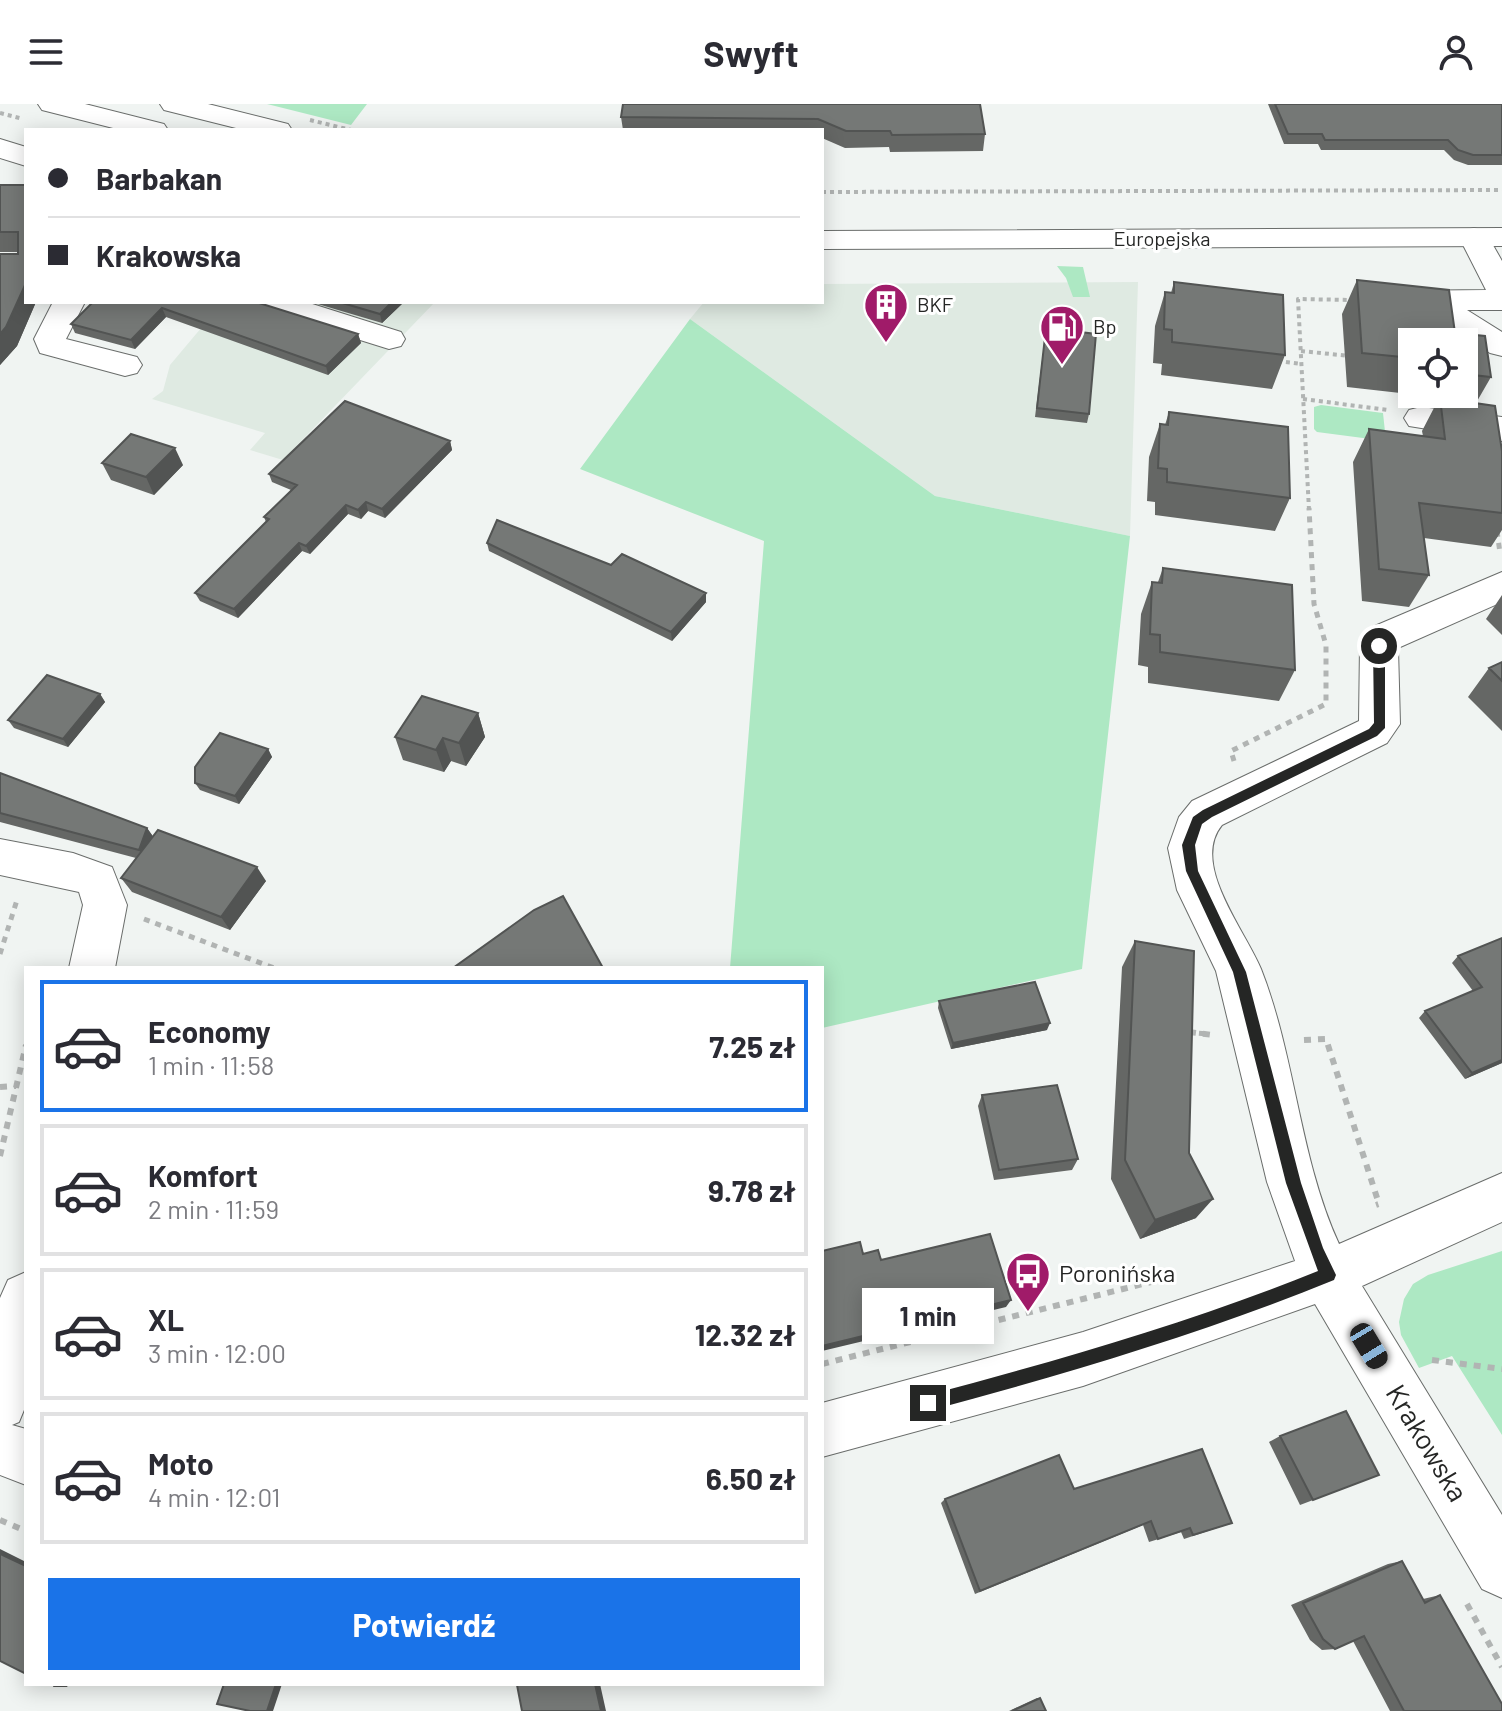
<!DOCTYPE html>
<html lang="pl">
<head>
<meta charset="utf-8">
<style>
	:root { --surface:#fff; --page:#f2f2f3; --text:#2b2b33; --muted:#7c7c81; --line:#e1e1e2; --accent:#1a73e8 }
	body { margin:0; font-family:Barlow,sans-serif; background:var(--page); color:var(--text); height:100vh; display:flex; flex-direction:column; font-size:30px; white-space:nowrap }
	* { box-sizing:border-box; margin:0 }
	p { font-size:26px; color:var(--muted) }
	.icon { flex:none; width:44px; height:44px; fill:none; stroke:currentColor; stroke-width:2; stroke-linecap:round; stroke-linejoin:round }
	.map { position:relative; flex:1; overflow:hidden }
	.side { position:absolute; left:24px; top:862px; width:800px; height:720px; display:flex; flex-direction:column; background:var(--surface); border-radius:0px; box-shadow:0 4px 20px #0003 }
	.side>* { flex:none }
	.guide { position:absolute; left:24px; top:24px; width:800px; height:176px; border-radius:0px; box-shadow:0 4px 20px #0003; display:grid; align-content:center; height:176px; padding:0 24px; background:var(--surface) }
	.tools { position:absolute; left:1398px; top:224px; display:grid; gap:16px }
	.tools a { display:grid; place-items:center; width:80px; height:80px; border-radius:0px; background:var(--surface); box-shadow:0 4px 20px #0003; font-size:40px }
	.end { position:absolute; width:36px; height:36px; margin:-18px; border:10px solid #252625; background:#fff; box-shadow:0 0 0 4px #fff }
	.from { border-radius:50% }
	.bubble { position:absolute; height:56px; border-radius:0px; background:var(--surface); box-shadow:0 4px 20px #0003; font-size:26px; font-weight:700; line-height:56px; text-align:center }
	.car { position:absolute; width:24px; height:48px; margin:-24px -12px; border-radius:10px; box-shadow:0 0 6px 2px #0007; background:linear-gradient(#222 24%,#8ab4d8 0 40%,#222 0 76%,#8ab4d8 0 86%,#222 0) }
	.guide b { display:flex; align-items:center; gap:28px; height:76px; font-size:30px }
	.guide b+b { border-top:2px solid var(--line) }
	.guide i { width:20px; height:20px; background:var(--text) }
	ul { padding:14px 0 0; list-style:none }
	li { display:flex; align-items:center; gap:24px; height:132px; margin:0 16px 12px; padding:0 8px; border:4px solid var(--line); border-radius:0px }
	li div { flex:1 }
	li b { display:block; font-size:30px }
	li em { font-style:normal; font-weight:700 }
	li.active { border-color:var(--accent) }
	li>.icon { width:72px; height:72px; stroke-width:1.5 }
	.cta { display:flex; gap:16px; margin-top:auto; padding:16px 24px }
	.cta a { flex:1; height:92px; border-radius:0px; background:var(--accent); color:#fff; font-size:32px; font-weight:700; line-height:92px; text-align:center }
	header { display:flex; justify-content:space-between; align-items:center; height:104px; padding:0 24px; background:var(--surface); font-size:36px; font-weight:700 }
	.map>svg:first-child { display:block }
	.built { fill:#dfeae2 }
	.green { fill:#ade8c3 }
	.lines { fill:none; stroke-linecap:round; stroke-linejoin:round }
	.minor-casing { stroke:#6a6d6b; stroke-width:2 }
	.major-casing { stroke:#6a6d6b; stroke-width:2 }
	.path-far2 { stroke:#b1b4b3; stroke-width:4; stroke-dasharray:4 4; stroke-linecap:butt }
	.path-far1 { stroke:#b1b4b3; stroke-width:5; stroke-dasharray:6 6; stroke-linecap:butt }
	.path { stroke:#b1b4b3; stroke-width:6; stroke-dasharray:7 7; stroke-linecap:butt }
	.minor { fill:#fff; fill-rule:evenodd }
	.major { fill:#fff; fill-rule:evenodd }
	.wall { fill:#656765; fill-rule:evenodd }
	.shaded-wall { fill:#525453 }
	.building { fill:#757876; stroke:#525453; stroke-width:2 }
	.route { fill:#252625 }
	.labels { text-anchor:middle; stroke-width:6; stroke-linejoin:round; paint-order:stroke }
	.far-street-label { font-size:20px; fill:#252625; stroke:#fff }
	.far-poi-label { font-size:20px; fill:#252625; stroke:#fff; text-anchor:start }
	.poi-label { font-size:24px; fill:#252625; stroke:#fff; text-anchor:start }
	.near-street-label { font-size:28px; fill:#252625; stroke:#fff }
</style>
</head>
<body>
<header><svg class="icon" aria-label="menu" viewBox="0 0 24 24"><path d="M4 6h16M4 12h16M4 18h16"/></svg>Swyft<svg class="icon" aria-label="person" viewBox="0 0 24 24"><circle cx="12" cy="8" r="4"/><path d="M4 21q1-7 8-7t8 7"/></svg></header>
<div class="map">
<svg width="1502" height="1607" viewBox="0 0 1502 1607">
	<rect width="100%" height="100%" fill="#f0f4f2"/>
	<path class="built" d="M1138,178L1130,432L935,392L690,215L704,198H822V180Z
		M223,198H435L283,356L250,346L265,329L152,295L163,287L170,261Z"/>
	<path class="green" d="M267,0H367L351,21Z
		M1057,162L1083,163L1090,193H1073L1066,174Z
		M690,215L935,392L1130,432L1082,865L822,924V864H730L764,437L580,365Z
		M1321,301L1383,309L1386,337L1317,328L1314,325V303Z
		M1502,1147V1331L1452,1252L1419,1264L1401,1231L1399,1218L1404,1195L1413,1180L1428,1171Z"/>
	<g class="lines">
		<g class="minor-casing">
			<path id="minor" d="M0,35L26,43V62L0,54Z
				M1474,124L1485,127L1502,157V206H1467L1502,228V252L1490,249L1434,214L1428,207L1381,204L1376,197L1381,190L1392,187L1486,186L1459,133L1463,127Z
				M53,198H85L66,235L137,253L142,261L137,269L125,272L40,249L34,235Z
				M256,198H306L401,228L405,235L401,242L389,245L261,205Z
				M1421,303L1502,313V337L1409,322L1404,314L1409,306Z
				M1502,468V498L1398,544L1400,620L1387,639L1222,721C1190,760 1245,826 1261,865C1296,954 1299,1053 1339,1140L1502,1069V1118L1362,1182L1502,1411V1494L1482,1485L1315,1200L1083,1282L822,1353V1299L1083,1228L1295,1157L1267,1078L1216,867L1177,786L1168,744L1179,713L1192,697L1359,617L1360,542L1370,524Z
				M0,735L73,749L112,763L127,801L115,864H69L83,801L79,788L0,771Z
				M26,1168V1301L19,1318L12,1321L26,1325V1381L0,1371V1194L8,1176Z"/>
		</g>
		<g class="major-casing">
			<path id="major" d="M38,0H85L164,20L168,26H121L42,6Z
				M160,0H208L288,20L292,26H244L164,6Z
				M1502,124V142L822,145V127Z"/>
		</g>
		<path class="path-far2" d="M0,9L23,15
			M310,16L351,26
			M822,88L1502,86
			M1301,247L1350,252
			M1278,257L1301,260
			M1303,295L1388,306
			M1309,406L1298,195L1353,196"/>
		<path class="path-far1" d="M1497,427L1500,449
			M1234,657L1231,647L1326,600V541L1314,500L1309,404
			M144,815L274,864
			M0,850L17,796
			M1187,928L1207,930"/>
		<path class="path" d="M1189,928L1213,931
			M1304,936L1326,935L1379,1100L1376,1101
			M0,983L16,982
			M0,1052L26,941
			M1432,1256L1502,1265
			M822,1260L1171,1173
			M0,1416L26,1427
			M1467,1500L1502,1563"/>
		<use href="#minor" class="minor"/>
		<use href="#major" class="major"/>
	</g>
	<path class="wall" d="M980,0L985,30L983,47L890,48L889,43L845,44L822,34V26H623L621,13Z
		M1268,0H1502V61H1468L1454,56L1444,46H1321L1318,40H1284Z
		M0,81H26V198H36L17,242L0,261V150H18V148H0Z
		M1357,176L1449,186L1455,229L1485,232L1491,273L1476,299L1495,302L1502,347V426L1491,443L1424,434L1429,471L1409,503L1362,497L1353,358L1369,325L1423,332L1422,327L1435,302L1419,300L1418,291L1347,283L1342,210ZM1412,238H1464V290H1412Z
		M1174,178L1285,251L1272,285L1161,271L1162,260L1153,259L1155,222L1165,188L1171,189Z
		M93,198H256L358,230L361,239L328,271L166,213L135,245L75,229L71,220Z
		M311,198H404L382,219Z
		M1046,224L1089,310L1087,319L1035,313Z
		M1169,308L1290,394L1275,427L1155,411V398L1147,397L1149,353L1160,320L1165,321Z
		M450,337L452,346L385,414L368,407L361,415L348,410L310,450L302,447L238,514L200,497L195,489L266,418L264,413L291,386L272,378L269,370Z
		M102,359L183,361L154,391L111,376Z
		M487,439L611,461L706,489V498L672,537L489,447Z
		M1163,464L1295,566L1279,597L1148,579V563L1138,561L1141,510L1152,478H1158Z
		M1502,491V531L1486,515Z
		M1502,558V627L1468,593L1489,564Z
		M100,590L105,598L68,643L14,624L8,616Z
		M478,609L485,633L466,662L451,657L444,668L403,656L395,633Z
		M268,645L272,653L239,700L200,686L195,679Z
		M0,669L147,724L153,733L266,777L230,826L132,788L121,774L136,754L0,718Z
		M1502,834V959L1465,975L1419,914L1425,907L1473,887L1452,859L1458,852Z
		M1135,837L1189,1049L1196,1114L1140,1135L1111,1075L1122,863Z
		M939,897L1047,926L951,945L938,904Z
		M982,991L1078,1055L1072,1066L994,1076L978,1002Z
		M1280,1332L1379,1371L1300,1401L1269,1338Z
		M1074,1385L1232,1419L1184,1435L1181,1428L1149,1438L1143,1421L975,1490L941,1399L945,1395Z
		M1402,1457L1423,1495L1440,1491L1502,1607H1390L1353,1537L1335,1545L1322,1546L1310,1536L1291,1501L1388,1460Z
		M1037,1594H1040L1046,1607H1009Z"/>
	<path class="shaded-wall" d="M26,179V198H36L17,242L0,261V230Z
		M392,198H404L382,219L380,210Z
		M162,204L166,213L135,245L131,236Z
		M358,230L361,239L328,271L326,262Z
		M450,337L452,346L385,414L382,405Z
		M175,344L183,361L154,391L146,373Z
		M366,398L368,407L361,415L358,406Z
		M346,401L348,410L310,450L306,442Z
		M299,439L302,447L238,514L234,505Z
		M706,489V498L672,537L671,528Z
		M100,590L105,598L68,643L63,635Z
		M478,609L485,633L466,662L459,639Z
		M443,634L451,657L444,668L436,646Z
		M268,645L272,653L239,700L235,692Z
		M147,724L155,735L148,757L139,746Z
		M257,763L266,777L230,826L221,813Z
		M1050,919L1047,926L951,945L953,939Z
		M1502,956V959L1465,975L1472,969Z
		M1213,1095L1196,1114L1140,1135L1155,1116Z
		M1011,1196L1006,1203L822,1247V1242Z
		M0,1445L26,1458V1462L0,1450Z
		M54,1580H69L67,1583H53Z
		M276,1580H282L273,1607H267Z
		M595,1580H600L606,1607H601Z"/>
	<path class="building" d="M623,0H980L985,30L892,31L890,27H846L818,15L621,13Z
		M1275,0H1502V51H1473L1458,46L1448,36H1325L1322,30H1288Z
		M0,81H26V179L6,223L0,230V150H18V128H0Z
		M1357,176L1449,186L1455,229L1485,232L1491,273L1464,270V238H1412V254L1362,249Z
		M1174,178L1283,191L1285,251L1172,238V226L1164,225L1165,188L1174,189Z
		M93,198H256L358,230L326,262L162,204L131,236L71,220Z
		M339,198H392L380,210Z
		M1046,224L1096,230L1089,310L1037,304Z
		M1440,294L1495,302L1502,347V409L1419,399L1429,471L1379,465L1369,325L1445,335Z
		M345,297L450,337L382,405L366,398L358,406L346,401L306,442L299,439L234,505L195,489L269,415L264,413L297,381L269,370Z
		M1169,308L1288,323L1290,394L1167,378V365L1158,364L1160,320L1168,321Z
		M131,330L175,344L146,373L102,359Z
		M497,416L611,461L622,450L706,489L671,528L487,439Z
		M1163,464L1292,481L1295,566L1160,548V531L1150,530L1152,478L1162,479Z
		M1502,558V577L1489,564Z
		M47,571L100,590L63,635L8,616Z
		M422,592L478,609L459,639L443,634L436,646L395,633Z
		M220,629L268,645L235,692L195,679V663Z
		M0,669L147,724L139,746L0,709Z
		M158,726L257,763L221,813L121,774Z
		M563,792L603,864H453L534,806Z
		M1502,834V956L1472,969L1425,907L1482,883L1458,852Z
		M1135,837L1194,847L1189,1049L1213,1095L1155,1116L1125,1056Z
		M1035,878L1050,919L953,939L939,897Z
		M1057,981L1078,1055L999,1066L982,991Z
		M990,1130L1011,1196L822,1242V1147L860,1138L863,1150L878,1146L881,1156Z
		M1346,1307L1379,1371L1313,1396L1280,1332Z
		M1202,1345L1232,1419L1193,1431L1190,1424L1158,1435L1151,1417L980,1487L945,1395L1059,1351L1074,1385Z
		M0,1450L26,1462V1570L0,1557Z
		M1402,1457L1425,1499L1440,1491L1502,1600V1607H1404L1364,1532L1335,1545L1323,1535L1303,1499Z
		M224,1580H276L267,1607H250L217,1600Z
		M520,1580H595L601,1607H522L517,1581Z
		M1040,1594L1046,1607H1012Z"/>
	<path class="route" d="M1379,537L1385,542V624L1377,632L1212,713L1202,720L1195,741L1198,767L1246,868L1301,1079L1323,1144L1336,1171L1334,1176C1202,1230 1065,1270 928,1307L922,1304L920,1299L928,1291C1060,1256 1192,1218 1318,1167L1286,1079L1233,868L1186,767L1182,741L1193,713L1203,706L1369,625L1374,619L1373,542Z"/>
	<defs>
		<g id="building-pin" transform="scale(2.3)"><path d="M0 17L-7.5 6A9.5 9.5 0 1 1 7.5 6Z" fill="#a01b69" stroke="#fff"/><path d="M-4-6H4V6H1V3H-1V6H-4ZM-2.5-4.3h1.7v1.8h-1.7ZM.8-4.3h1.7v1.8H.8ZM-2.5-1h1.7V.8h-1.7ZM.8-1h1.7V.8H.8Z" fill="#fff"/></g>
		<g id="fuel-pin" transform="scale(2.3)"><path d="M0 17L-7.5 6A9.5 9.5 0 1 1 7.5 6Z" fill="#a01b69" stroke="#fff"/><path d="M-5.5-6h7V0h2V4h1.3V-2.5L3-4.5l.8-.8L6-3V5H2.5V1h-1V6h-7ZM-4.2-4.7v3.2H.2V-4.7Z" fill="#fff"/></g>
		<g id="bus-pin" transform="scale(2.3)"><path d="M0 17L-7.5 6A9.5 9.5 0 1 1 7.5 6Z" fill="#a01b69" stroke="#fff"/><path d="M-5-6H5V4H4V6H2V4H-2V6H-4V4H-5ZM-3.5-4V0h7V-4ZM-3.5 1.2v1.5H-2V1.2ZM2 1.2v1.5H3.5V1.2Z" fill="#fff"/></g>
	</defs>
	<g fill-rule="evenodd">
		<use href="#building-pin" x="886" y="201"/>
		<use href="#fuel-pin" x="1062" y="223"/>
		<use href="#bus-pin" x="1028" y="1170"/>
	</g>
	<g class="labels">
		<g class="far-street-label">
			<text x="1162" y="142">Europejska</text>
		</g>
		<g class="far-poi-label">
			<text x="917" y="208">BKF</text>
			<text x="1093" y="230">Bp</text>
		</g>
		<g class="poi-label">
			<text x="1059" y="1178">Poronińska</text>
		</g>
		<g class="near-street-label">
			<text transform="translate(1427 1339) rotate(59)" y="10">Krakowska</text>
		</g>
	</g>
</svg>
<div class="tools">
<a><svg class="icon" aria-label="locate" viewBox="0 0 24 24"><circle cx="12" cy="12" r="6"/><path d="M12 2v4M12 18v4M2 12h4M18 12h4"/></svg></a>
</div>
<i class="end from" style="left:1379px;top:542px"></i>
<i class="end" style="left:928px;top:1299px"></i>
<div class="bubble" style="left:862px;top:1184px;width:132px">1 min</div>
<i class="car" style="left:1369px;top:1242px;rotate:149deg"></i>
<div class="guide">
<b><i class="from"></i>Barbakan</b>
<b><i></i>Krakowska</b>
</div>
<section class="side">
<ul>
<li class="active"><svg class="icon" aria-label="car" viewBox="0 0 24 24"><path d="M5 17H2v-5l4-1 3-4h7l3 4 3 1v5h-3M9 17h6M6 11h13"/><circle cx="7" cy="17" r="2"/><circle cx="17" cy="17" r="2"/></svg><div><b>Economy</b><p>1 min · 11:58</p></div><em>7.25 zł</em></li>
<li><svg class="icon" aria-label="car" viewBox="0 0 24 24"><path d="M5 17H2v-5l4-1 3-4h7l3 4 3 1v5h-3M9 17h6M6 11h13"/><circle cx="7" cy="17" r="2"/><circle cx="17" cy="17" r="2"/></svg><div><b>Komfort</b><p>2 min · 11:59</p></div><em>9.78 zł</em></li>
<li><svg class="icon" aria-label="car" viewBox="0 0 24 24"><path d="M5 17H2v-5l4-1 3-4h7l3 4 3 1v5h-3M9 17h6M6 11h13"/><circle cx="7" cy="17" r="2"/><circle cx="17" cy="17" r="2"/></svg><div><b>XL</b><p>3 min · 12:00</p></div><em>12.32 zł</em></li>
<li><svg class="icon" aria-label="car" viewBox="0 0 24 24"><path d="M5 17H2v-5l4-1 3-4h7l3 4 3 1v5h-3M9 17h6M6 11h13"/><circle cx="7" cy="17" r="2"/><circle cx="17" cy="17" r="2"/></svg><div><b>Moto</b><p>4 min · 12:01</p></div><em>6.50 zł</em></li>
</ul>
<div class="cta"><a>Potwierdź</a></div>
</section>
</div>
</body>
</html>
